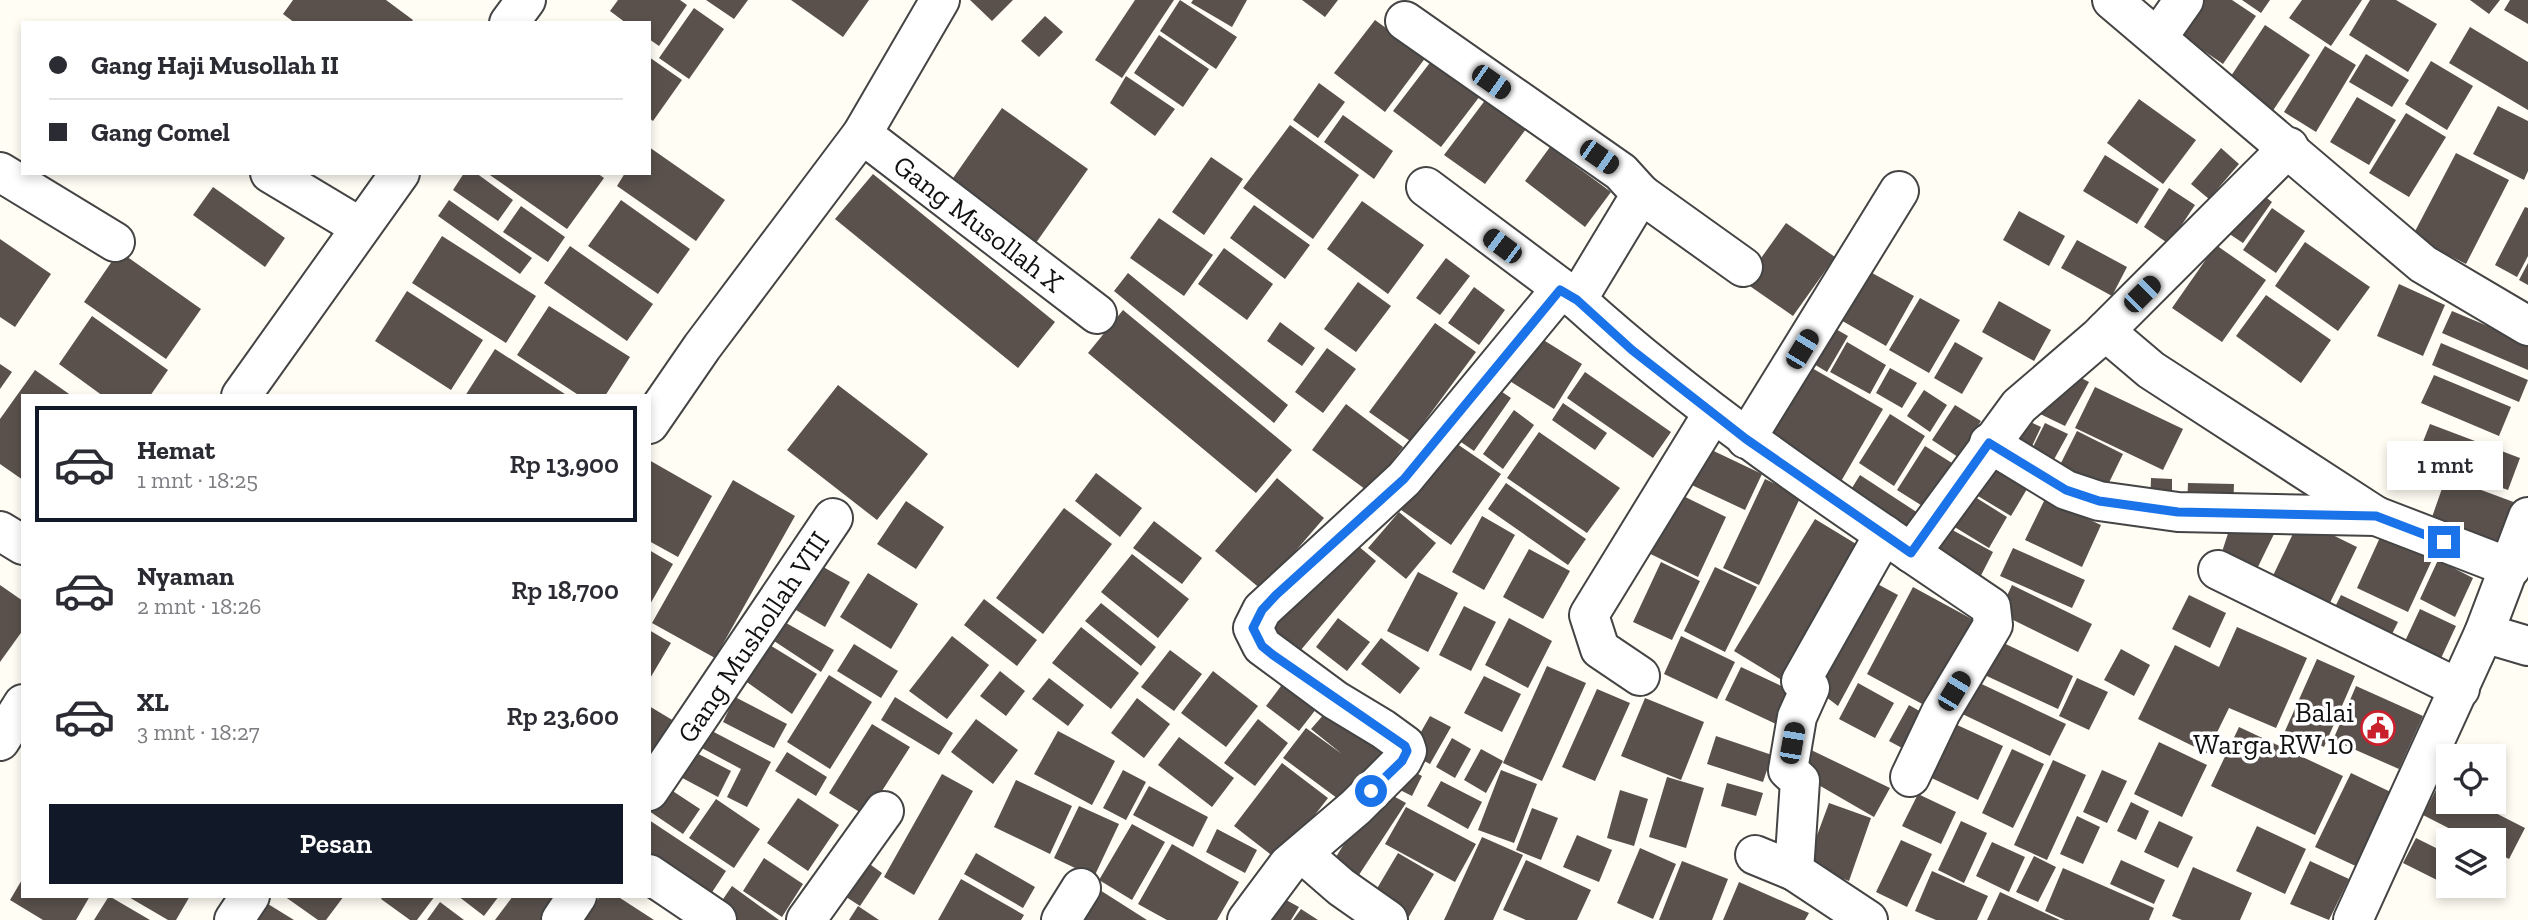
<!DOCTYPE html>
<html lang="id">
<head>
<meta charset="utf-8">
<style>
	:root { --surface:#fff; --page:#f2f2f3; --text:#2b2b33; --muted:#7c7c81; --line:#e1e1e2; --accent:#111827 }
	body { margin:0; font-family:"Zilla Slab",serif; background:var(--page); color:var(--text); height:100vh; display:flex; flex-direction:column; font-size:26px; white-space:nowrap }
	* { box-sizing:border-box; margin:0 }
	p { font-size:23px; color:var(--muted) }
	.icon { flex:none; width:38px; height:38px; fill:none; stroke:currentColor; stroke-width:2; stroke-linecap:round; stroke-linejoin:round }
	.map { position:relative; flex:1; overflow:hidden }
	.details { position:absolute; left:21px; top:394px; width:630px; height:504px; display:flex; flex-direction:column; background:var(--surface); border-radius:0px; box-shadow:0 4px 10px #0003 }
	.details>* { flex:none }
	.banner { position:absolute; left:21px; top:21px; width:630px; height:154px; border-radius:0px; box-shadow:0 4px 10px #0003; display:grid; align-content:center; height:154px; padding:0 28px; background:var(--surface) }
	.buttons { position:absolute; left:2436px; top:744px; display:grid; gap:14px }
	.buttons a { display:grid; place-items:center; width:70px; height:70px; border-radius:0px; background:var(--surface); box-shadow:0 4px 10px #0003; font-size:35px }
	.end { position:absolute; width:32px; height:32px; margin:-16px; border:9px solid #1a73e8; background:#fff; box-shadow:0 0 0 4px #fff }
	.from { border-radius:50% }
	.bubble { position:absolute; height:49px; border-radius:0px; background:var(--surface); box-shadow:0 4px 10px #0003; font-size:23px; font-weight:600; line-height:49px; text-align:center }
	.car { position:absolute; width:21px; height:42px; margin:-21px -10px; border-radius:9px; box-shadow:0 0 5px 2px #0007; background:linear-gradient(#222 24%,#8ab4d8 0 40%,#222 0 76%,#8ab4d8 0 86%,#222 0) }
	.banner b { display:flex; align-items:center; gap:24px; height:66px; font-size:26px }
	.banner b+b { border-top:2px solid var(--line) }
	.banner i { width:18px; height:18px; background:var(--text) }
	ul { padding:12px 0 0; list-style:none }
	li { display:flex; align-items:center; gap:21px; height:116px; margin:0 14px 10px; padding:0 14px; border:4px solid transparent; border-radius:0px }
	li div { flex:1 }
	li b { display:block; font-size:26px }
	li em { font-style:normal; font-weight:600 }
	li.selected { border-color:var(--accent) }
	li>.icon { width:63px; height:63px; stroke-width:1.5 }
	.primary-button { display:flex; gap:14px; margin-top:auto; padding:14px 28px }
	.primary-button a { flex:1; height:80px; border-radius:0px; background:var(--accent); color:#fff; font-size:28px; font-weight:600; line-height:80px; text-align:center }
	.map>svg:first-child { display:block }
	.building { fill:#5a514c }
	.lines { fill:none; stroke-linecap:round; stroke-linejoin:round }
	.minor-casing { stroke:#444; stroke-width:42 }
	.minor { stroke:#fff; stroke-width:38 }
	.route { stroke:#1a73e8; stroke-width:9 }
	.labels { text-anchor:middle; stroke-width:7; stroke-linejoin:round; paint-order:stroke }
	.street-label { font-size:28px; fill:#111; stroke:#fff }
	.poi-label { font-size:28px; fill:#111; stroke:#fff; text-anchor:end }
</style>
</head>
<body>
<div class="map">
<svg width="2528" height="920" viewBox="0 0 2528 920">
	<rect width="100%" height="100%" fill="#fffdf4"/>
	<path class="building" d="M293,0H386L413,20L411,23H295L283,14Z
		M618,0H680L687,5L659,46L649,39V23H626L610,11Z
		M706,0H748L734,19Z
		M791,0H869L843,37Z
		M970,0H1013L992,21Z
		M1135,0H1174L1122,78L1095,60Z
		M1180,0L1237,37L1216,69L1160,31Z
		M1193,0H1247L1232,27L1191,3Z
		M1302,0H1338L1325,17Z
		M2192,0H2232L2256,16L2223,64L2172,29Z
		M2242,0H2270L2261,13Z
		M2302,0H2362L2331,46L2289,18Z
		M2370,0H2396L2437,24L2408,72L2349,35Z
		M2470,0H2500L2489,14Z
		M2510,0H2528V24L2504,10Z
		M694,8L724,29L689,79L659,58Z
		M1045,16L1063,32L1039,57L1021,41Z
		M1375,20L1426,57L1385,112L1334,73Z
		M2265,25L2310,55L2272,112L2227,82Z
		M2470,27L2528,62V110L2449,63Z
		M1159,35L1209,69L1183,107L1134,73Z
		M2325,46L2356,65L2316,132L2284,112Z
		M2366,54L2409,80L2392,107L2349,82Z
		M649,57L682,80L653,121L649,118Z
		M1432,60L1480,96L1441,147L1393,111Z
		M2431,61L2473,86L2447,130L2405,104Z
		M1126,76L1175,109L1155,136L1110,103Z
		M1319,83L1345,102L1318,138L1293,120Z
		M1489,95L1529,125L1485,184L1444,155Z
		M2357,97L2396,120L2369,165L2330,142Z
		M2139,99L2196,140L2163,184L2107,143Z
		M2498,106L2528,121V171L2524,180L2473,154Z
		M1002,108L1088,169L1026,257L944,191Z
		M2406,113L2446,137L2409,197L2369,173Z
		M1343,115L1393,151L1374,179L1324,142Z
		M1290,125L1359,175L1313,239L1243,188Z
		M649,147L725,200L696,241L617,186L625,173H649Z
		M1550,147L1611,192L1585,227L1525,181Z
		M2221,148L2239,164L2209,199L2191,184Z
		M2456,153L2509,180L2466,264L2412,237Z
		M2105,155L2159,189L2137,224L2083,191Z
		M1211,157L1243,179L1204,235L1172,212Z
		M464,173H476L513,200L498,221L453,190Z
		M487,173H597L604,178L567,229Z
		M873,174L1055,322L1018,368L835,219Z
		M213,187L285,238L265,267L193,215Z
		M2169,188L2195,205L2169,244L2144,227Z
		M2255,189L2272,202L2243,243L2225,231Z
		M449,200L532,258L520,274L438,216Z
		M621,200L690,249L658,294L588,246Z
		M1362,201L1424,245L1388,294L1327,249Z
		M1254,205L1310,245L1285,279L1230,238Z
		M521,206L565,237L548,262L503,232Z
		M2525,207L2528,208V256L2517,277L2495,265Z
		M2272,208L2305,231L2276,273L2243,250Z
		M2019,211L2065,236L2049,266L2003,240Z
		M1159,218L1213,255L1184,296L1130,258Z
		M1786,223L1835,257L1793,316L1744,282Z
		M442,236L536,296L506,343L412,283Z
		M0,239L51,274L15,327L0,317Z
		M2077,240L2127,267L2112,296L2061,268Z
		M2305,242L2370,287L2338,331L2275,286Z
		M2216,245L2266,280L2222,342L2172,308Z
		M570,246L653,304L627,341L544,283Z
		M1224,248L1273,284L1247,320L1198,284Z
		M119,251L201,309L166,359L84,302Z
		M1446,258L1470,276L1440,315L1416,298Z
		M2528,263V285L2519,280Z
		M1863,268L1914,296L1886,346L1832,315Z
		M1128,273L1288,405L1274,423L1114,291Z
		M1358,282L1391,306L1356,352L1324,329Z
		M2399,284L2445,305L2423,356L2377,336Z
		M1474,287L1505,310L1479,345L1448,323Z
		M407,291L483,340L451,390L375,341Z
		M2266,295L2331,340L2301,383L2236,336Z
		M1920,298L1960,320L1929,373L1889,350Z
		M1999,301L2051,330L2034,361L1982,332Z
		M549,306L630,357L605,396H580L517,355Z
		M1123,310L1292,450L1256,493L1088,353Z
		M2452,311L2528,343V370L2442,333Z
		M92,316L168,370L150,396H103L59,364Z
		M1280,322L1315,348L1302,366L1267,341Z
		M1435,323L1476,352L1410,441L1369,412Z
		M1827,324L1848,336L1827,372L1804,358Z
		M1529,331L1582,364L1554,409L1497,373Z
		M1847,342L1886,365L1870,394L1830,372Z
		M1955,342L1983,358L1962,394L1934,378Z
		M2441,343L2528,380L2519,402L2432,365Z
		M1327,348L1356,369L1323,413L1295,392Z
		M495,349L568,396H465Z
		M0,364L12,372L0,389Z
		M1805,364L1883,409L1836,490L1758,445Z
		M1890,368L1917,383L1902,408L1876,393Z
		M35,370L72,396H23V480L0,464V419Z
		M2066,370L2089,382L2065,426L2036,412Z
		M1585,372L1671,432L1653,458L1567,398Z
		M2434,375L2511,407L2499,436L2421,403Z
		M1486,381L1511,398L1474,451L1445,431Z
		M838,385L928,454L877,520L787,450Z
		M2095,387L2183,429L2163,470L2075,428Z
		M1924,390L1947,405L1930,432L1907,416Z
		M1563,403L1607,433L1595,450L1552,420Z
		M1346,404L1403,447L1369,492L1312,450Z
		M1955,405L1981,421L1958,457L1932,440Z
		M1514,410L1534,425L1503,469L1483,454Z
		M1890,414L1925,436L1894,486L1859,463Z
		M2018,416L2041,427L2025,461L2002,450Z
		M2045,423L2068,434L2046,474L2026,461Z
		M2430,424L2520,458L2508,490L2417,457Z
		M2077,431L2123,454L2101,499L2055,475Z
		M1539,432L1620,488L1587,533L1507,478Z
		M1444,435L1501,474L1451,545L1394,505Z
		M1699,444L1762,474L1745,510L1681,480Z
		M1925,446L1952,463L1924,507L1897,490Z
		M649,460L712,496L678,557L649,541Z
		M1984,463L2027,489L2011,516L1968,490Z
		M1096,473L1142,508L1120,537L1075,501Z
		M1860,475L1918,513L1900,541L1842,504Z
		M2446,477L2519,504L2503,547L2431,520Z
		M1277,478L1324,518L1262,590L1215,551Z
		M2151,478L2172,479V508L2150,507Z
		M1765,479L1801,496L1759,585L1723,568Z
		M733,480L795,516L715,658L652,623Z
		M1506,483L1586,539L1568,565L1488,509Z
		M2188,483L2234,484L2233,509L2187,507Z
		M1669,489L1726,517L1698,577L1636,547Z
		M1967,492L2007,517L1989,548L1948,523Z
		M2045,499L2101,525L2082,567L2025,540Z
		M906,501L944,527L916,569L877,544Z
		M1064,508L1112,544L1043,634L996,598Z
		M1399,512L1436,543L1406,579L1368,548Z
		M2234,515L2274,534L2254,575L2220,558Z
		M1482,516L1515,535L1484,590L1452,572Z
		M1815,519L1866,550L1785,682L1734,651Z
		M2300,519L2357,547L2326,611L2269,584Z
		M1154,521L1202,558L1182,584L1133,548Z
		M1945,526L1993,552L1974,589L1927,559Z
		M2382,533L2433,558L2408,612L2357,588Z
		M1344,534L1376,561L1300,651L1268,624Z
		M2013,548L2085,580L2072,608L2000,576Z
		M1529,549L1570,571L1543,619L1503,597Z
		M649,550L673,564L649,606Z
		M1132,554L1189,599L1158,638L1101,592Z
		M809,559L850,582L825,627L784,603Z
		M2438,560L2473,578L2455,617L2420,599Z
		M1661,562L1700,581L1672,640L1633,622Z
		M1715,567L1757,587L1725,652L1684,631Z
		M1418,572L1458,593L1428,652L1387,631Z
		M868,573L918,604L891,649L840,617Z
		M1870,580L1898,595L1838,706L1813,687Z
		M0,585L23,601V630L0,662Z
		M2012,585L2092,624L2078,652L1999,613Z
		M1913,587L1981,624L1935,711L1867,674Z
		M2189,595L2226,613L2210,648L2172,629Z
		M2341,595L2398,622L2387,644L2330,617Z
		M984,599L1037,640L1017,666L964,625Z
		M1101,603L1156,647L1141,666L1085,621Z
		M1464,606L1496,622L1471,671L1439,655Z
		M2420,609L2456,626L2436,669L2400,652Z
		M772,615L834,650L821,672L762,633Z
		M1338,618L1370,642L1347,671L1316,647Z
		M1509,618L1552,641L1528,688L1485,665Z
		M1081,627L1139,673L1111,709L1052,663Z
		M2237,627L2307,658L2276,728L2229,708L2207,753L2138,719L2175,645L2219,667Z
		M649,630L671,643L649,680Z
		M952,636L989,665L947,719L909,691Z
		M1681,636L1735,662L1717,699L1664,674Z
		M1991,637L2073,676L2058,709L1976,671Z
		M1381,638L1420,668L1400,694L1361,664Z
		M760,639L817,674L792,714L737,675Z
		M854,644L898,671L881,698L837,671Z
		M2121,649L2150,665L2134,696L2104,680Z
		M1170,650L1202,674L1174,711L1141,687Z
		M2317,659L2355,676L2324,747L2285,731Z
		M1547,666L1586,683L1542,781L1503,763Z
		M1741,667L1792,691L1776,724L1725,700Z
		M1000,671L1025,691L1006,716L980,696Z
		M1213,671L1258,706L1226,747L1181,713Z
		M829,675L872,702L830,769L787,742Z
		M1484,676L1521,694L1502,732L1464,713Z
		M1049,678L1084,705L1068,726L1032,699Z
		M1287,678L1320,704L1299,731L1266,706Z
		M2077,678L2108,692L2089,730L2059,716Z
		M1971,679L2066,724L2050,756L1956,711Z
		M1858,683L1894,703L1875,738L1839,719Z
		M2356,686L2423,716L2399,769L2333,740Z
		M1597,689L1630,703L1595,781L1562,767Z
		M735,697L787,724L774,748L723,722Z
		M895,697L953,733L939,755L881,720Z
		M1137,698L1170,724L1144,758L1111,733Z
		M1645,698L1704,722L1681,780L1621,756Z
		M1333,704L1390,743L1349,807L1283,758L1306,728L1342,754L1311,729Z
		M1909,705L1935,720L1915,755L1889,741Z
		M649,706L679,724L659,759L649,753Z
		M1430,716L1451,727L1430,764L1409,753Z
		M976,719L1018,750L993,784L951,752Z
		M1258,719L1288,743L1255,786L1224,763Z
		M1944,719L2003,746L1978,800L1919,772Z
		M872,724L910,747L866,816L829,793Z
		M2239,727L2343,776L2315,835L2211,786Z
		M710,730L771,762L747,807L727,797L741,769L700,747Z
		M1058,731L1115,761L1092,805L1034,774Z
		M1716,736L1772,755L1763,782L1707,764Z
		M1179,737L1234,778L1212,807L1158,765Z
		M1452,738L1471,749L1455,778L1436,767Z
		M2159,742L2207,765L2182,817L2134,794Z
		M687,748L731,771L718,797L673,773Z
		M1807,748L1890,788L1874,817L1803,776Z
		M1481,749L1503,761L1486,793L1464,780Z
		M2012,749L2044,764L2013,828L1982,813Z
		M787,752L827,777L816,796L775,771Z
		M2053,760L2086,775L2047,860L2014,845Z
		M1282,763L1328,798L1279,861L1234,826Z
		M1405,767L1422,776L1412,796L1394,787Z
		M1123,770L1146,782L1126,820L1103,808Z
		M1501,770L1537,784L1514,843L1478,830Z
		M2102,770L2127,781L2107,823L2083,812Z
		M2351,773L2397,795L2362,869L2315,847Z
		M942,774L973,791L914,895L884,877Z
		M1667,777L1704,788L1686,848L1649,837Z
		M1016,780L1072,806L1050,854L994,827Z
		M1441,781L1482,802L1468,829L1427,806Z
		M1727,783L1763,793L1756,816L1721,806Z
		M662,784L700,809L683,834L649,811V803Z
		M2439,784L2448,789V802H2474L2525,828L2509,859L2494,851V840H2472L2423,815Z
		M1149,786L1208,817L1193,847L1133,815Z
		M1379,788L1406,803L1353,884L1329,868Z
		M1620,790L1648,799L1634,846L1607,838Z
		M1918,794L1956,812L1941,844L1902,826Z
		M798,798L839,825L808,871L767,843Z
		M716,799L760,829L734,868L689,838Z
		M2131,802L2149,811L2136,840L2117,831Z
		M1829,803L1871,818L1849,881L1806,865Z
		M1079,806L1119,824L1094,877L1054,858Z
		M1406,807L1476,844L1455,882L1385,844Z
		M1532,808L1558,818L1541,860L1516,850Z
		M2077,816L2100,827L2083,864L2060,854Z
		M649,820L726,871L705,903L649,867Z
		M1961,821L1987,833L1964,883L1938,870Z
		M2159,821L2193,837L2178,868L2144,852Z
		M1132,824L1165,842L1132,900L1099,880Z
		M2257,826L2306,849L2285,894L2236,871Z
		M1217,829L1257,850L1245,873L1206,852Z
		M1577,835L1612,850L1599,882L1563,867Z
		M1482,837L1523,855L1493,920H1444Z
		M2416,838L2448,854V886H2459L2457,890L2403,863Z
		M1901,840L1932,854L1907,907L1876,892Z
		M1992,842L2025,857L2009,892L1976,876Z
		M1172,844L1239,882L1217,920H1167L1138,904Z
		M1640,848L1676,864L1653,919L1617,903Z
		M976,853L1035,887L1023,908L964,874Z
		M1398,853L1434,874L1407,920H1400L1369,902Z
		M2034,856L2056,867L2038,902L2016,892Z
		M860,857L882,873L860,906L837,891Z
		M764,858L803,884L782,917L743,891Z
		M1526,860L1591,890L1577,920H1526L1503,910Z
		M2121,860L2165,880L2154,904L2110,884Z
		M1682,861L1728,879L1712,920H1659Z
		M2310,861L2349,879L2329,920L2290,904Z
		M2193,867L2252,893L2240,920H2182L2172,916Z
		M2063,868L2154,908L2149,920H2065L2045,911Z
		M1932,871L1988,896L1977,920H1936L1915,911Z
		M23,878V896H90L76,920H43L10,900Z
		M961,879L1024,915L1021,920H938Z
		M1739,882L1809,913L1805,920H1723Z
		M1092,885L1147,920H1072Z
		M732,886L779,920H727L715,911Z
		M2000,892L2060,920H1987Z
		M1277,895L1299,907L1291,920H1262Z
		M109,896L150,920H94Z
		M127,896H190L176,920H168Z
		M284,896H344L326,920H318Z
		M383,896H435L417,920H410L381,899Z
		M458,896H499L484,916Z
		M513,896H562L544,920H495Z
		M600,896H617L654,920H584Z
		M440,902L464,920H427Z
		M268,904L294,920H258Z
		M858,906L879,920H849Z
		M1301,909L1318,920H1293Z"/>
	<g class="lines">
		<g class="minor-casing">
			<g id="minor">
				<path d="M2112,0L2423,264L2528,326"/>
				<path d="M1405,21L1621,172L1641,194L1577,300C1705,416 1848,510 1991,607L1993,625L1941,712L1910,777"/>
				<path d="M509,23L526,0"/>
				<path d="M2158,37L2184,0"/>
				<path id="s1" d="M862,134L1097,314"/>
				<path d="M0,172L115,242"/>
				<path d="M270,173L360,227"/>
				<path d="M1426,187L1577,300"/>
				<path d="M1641,194L1743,267"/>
				<path d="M2105,331L2151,370L2376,516"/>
				<path d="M241,396L400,173"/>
				<path d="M649,424L702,347L862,134L940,0"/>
				<path d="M1746,439L1899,191"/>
				<path d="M1989,443L2066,490L2099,501L2178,512L2376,516L2511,568"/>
				<path d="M0,531L23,545"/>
				<path d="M1911,553L2019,406L2098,338L2289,147"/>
				<path d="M2218,570L2460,689"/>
				<path d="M2484,633L2528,646"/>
				<path d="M1640,676L1600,649L1589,615L1713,413"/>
				<path d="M0,741L23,704"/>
				<path id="s2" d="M649,791L833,518"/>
				<path d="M1303,854L1341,887L1388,920"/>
				<path d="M1755,855L1794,871"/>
				<path d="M649,874L717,920"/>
				<path d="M234,920L250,896"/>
				<path d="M561,920L577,896"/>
				<path d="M806,920L884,811"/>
				<path d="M1061,920L1081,888"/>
				<path d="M1247,920L1288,865L1356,807L1402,761L1407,751L1405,745L1383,729L1335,700L1262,646L1253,628L1262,610L1404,479L1560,290"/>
				<path d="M1868,920L1794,871L1800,781L1788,770L1797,717L1810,688L1801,681L1884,534"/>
				<path d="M2353,920L2484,633L2528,517"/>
			</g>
		</g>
		<use href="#minor" class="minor"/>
	</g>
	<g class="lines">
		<path class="route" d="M1371,791L1402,761L1407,751L1405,746L1273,655L1262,646L1253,628L1262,610L1276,595L1404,479L1560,290L1577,300L1632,350L1746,439L1911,553L1989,443L2066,490L2099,501L2178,512L2376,516L2444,542"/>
	</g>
	<defs>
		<g id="civic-ring" transform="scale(1.75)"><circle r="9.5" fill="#fff" stroke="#c9202c" stroke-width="1.5"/><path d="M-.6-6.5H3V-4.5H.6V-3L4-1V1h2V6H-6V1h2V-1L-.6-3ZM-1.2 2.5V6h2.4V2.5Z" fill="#c9202c"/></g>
	</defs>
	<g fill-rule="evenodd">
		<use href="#civic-ring" x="2378" y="728"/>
	</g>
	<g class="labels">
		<g class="street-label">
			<text dy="10" stroke="none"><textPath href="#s1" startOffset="147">Gang Musollah X</textPath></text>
			<text dy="10" stroke="none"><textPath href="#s2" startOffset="186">Gang Mushollah VIII</textPath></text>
		</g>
		<g class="poi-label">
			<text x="2354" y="722">Balai<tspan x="2354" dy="32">Warga RW 10</tspan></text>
		</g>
	</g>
</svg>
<div class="buttons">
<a><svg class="icon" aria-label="locate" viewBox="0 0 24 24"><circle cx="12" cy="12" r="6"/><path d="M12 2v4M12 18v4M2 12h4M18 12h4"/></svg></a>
<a><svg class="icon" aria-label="layers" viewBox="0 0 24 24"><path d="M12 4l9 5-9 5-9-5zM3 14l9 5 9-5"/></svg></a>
</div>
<i class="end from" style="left:1371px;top:791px"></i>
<i class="end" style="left:2444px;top:542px"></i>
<div class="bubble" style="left:2387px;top:441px;width:116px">1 mnt</div>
<i class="car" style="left:1491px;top:82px;rotate:125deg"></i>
<i class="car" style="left:1599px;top:157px;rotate:125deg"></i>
<i class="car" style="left:1502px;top:246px;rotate:307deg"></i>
<i class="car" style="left:2142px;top:294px;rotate:45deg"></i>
<i class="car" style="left:1802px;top:349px;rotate:31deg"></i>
<i class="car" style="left:1954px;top:691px;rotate:31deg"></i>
<i class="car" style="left:1792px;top:743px;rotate:10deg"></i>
<div class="banner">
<b><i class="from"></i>Gang Haji Musollah II</b>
<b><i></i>Gang Comel</b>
</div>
<section class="details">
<ul>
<li class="selected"><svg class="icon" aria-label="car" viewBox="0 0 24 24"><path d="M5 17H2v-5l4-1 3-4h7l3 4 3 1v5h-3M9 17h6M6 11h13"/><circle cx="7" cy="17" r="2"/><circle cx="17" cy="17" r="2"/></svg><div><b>Hemat</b><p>1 mnt · 18:25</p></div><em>Rp 13,900</em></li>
<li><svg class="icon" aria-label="car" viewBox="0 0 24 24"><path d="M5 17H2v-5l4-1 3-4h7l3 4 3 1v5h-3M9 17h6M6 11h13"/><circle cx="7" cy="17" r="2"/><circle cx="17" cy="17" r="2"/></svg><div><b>Nyaman</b><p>2 mnt · 18:26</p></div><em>Rp 18,700</em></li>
<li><svg class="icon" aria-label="car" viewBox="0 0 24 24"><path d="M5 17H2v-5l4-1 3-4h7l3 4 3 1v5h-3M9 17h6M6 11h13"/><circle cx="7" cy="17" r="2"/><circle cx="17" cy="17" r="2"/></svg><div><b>XL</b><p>3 mnt · 18:27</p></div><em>Rp 23,600</em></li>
</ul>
<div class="primary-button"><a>Pesan</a></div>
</section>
</div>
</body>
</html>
